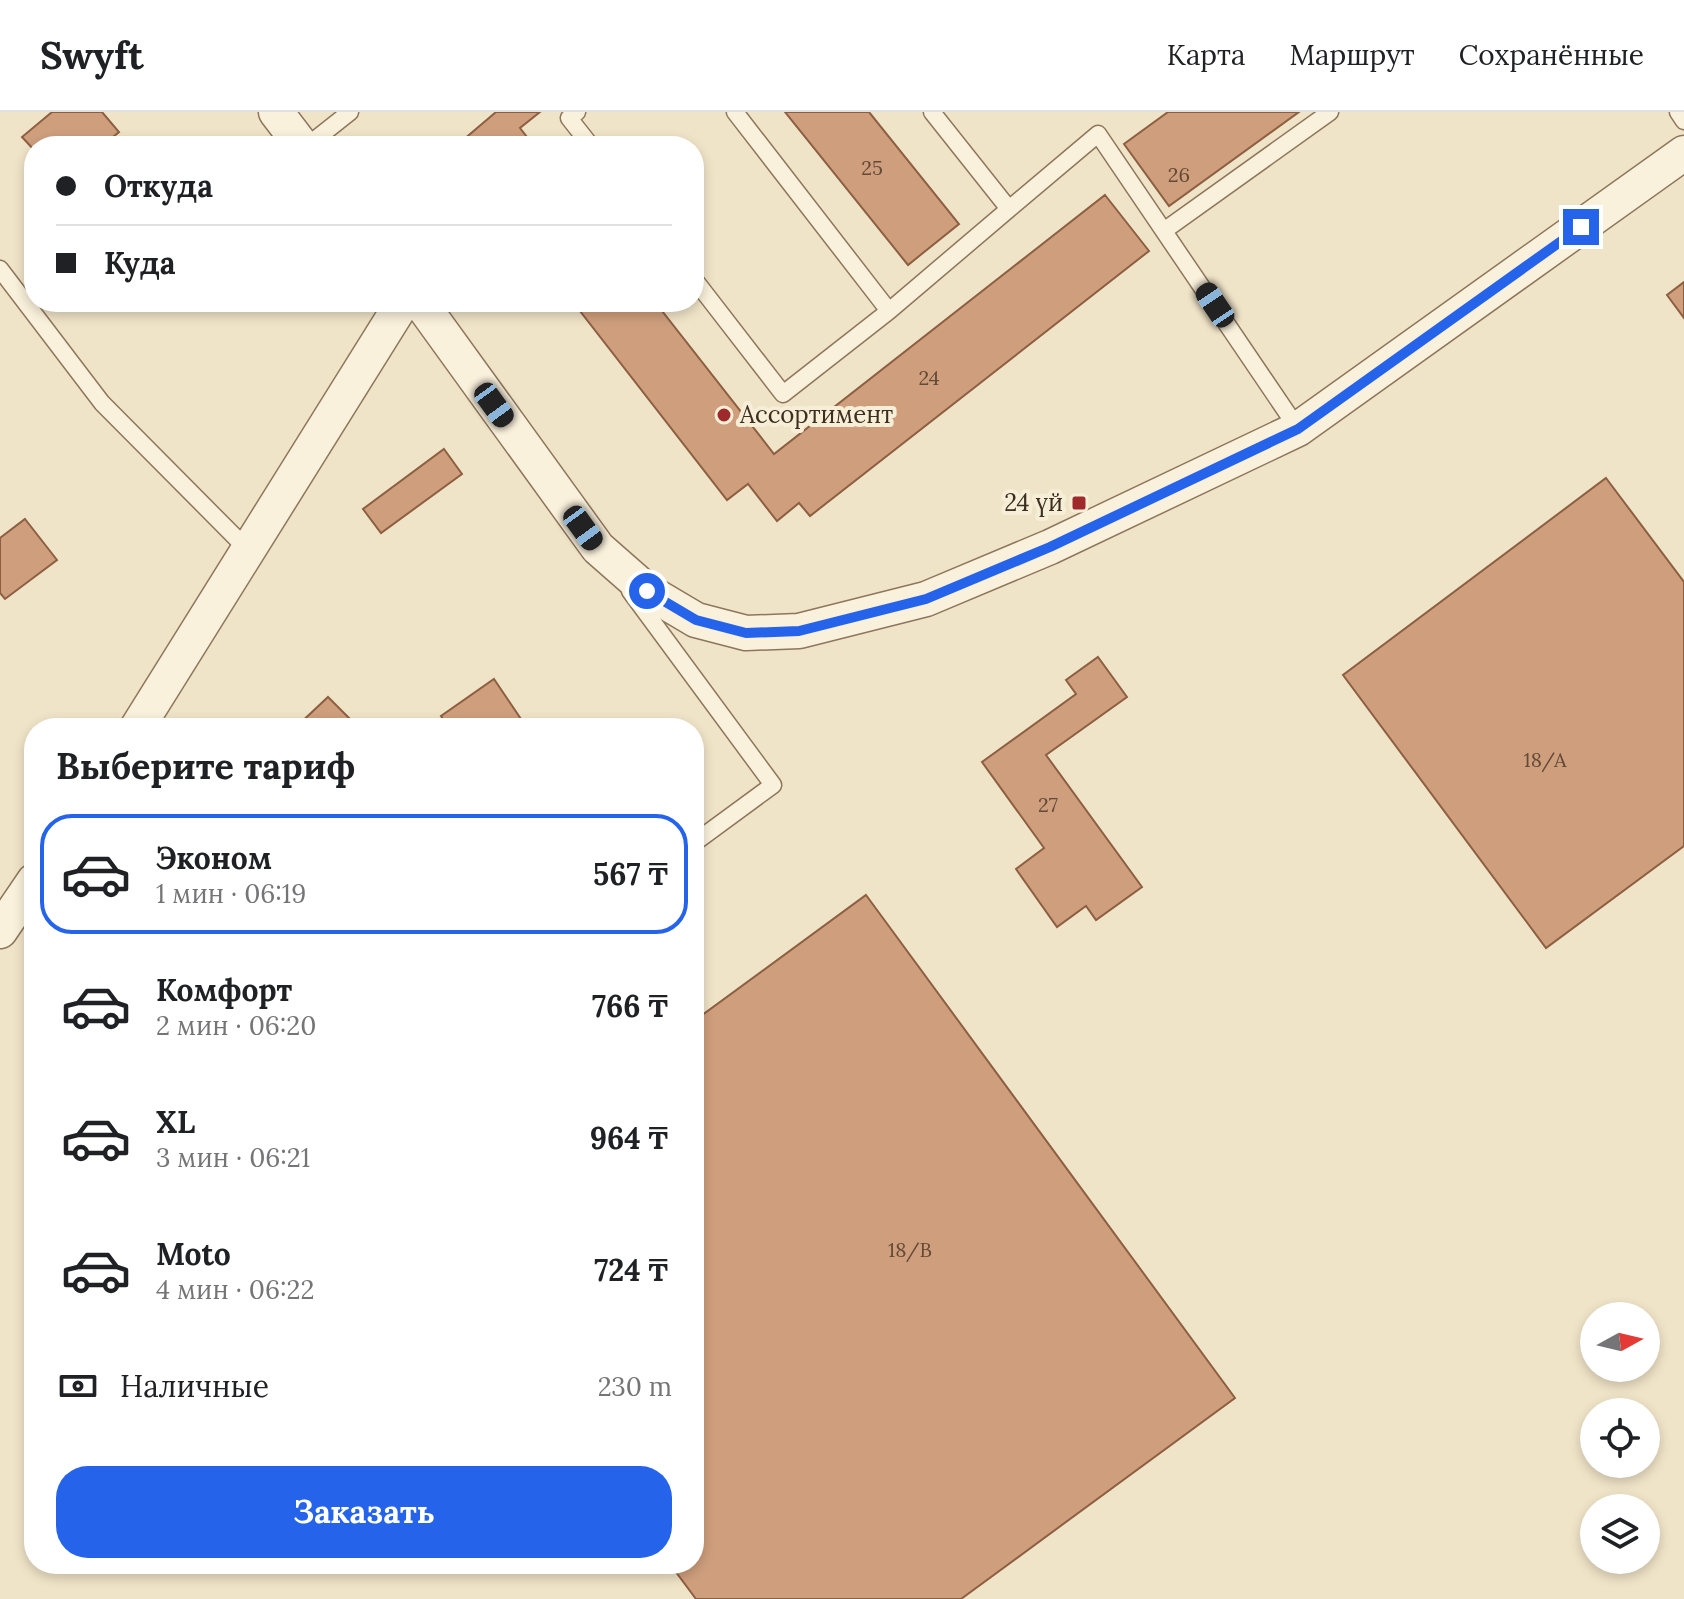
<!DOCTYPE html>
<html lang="ru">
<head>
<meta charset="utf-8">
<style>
	:root { --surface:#fff; --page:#f6f6f6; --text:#202124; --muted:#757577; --line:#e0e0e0; --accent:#2563eb }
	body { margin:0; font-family:Lora,serif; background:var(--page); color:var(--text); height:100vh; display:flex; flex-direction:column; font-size:30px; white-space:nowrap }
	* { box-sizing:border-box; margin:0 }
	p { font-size:26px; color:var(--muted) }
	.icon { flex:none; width:44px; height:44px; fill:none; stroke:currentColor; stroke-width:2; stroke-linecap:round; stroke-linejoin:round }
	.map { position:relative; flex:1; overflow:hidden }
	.panel { position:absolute; left:24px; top:606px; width:680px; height:856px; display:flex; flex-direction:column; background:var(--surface); border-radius:32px; box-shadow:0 4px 12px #0003 }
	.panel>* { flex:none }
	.guide { position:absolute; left:24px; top:24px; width:680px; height:176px; border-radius:32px; box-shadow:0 4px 12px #0003; display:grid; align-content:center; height:176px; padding:0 32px; background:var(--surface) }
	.needle { width:52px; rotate:82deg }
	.buttons { position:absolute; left:1580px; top:1190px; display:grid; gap:16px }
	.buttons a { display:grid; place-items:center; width:80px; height:80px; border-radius:50%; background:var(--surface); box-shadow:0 4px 12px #0003; font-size:40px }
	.end { position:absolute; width:36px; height:36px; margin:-18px; border:10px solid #2563eb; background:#fff; box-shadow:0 0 0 4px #fff }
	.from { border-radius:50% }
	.car { position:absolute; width:24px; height:48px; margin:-24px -12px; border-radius:10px; box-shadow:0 0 6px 2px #0007; background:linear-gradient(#222 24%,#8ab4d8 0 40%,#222 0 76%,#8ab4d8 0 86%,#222 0) }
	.guide b { display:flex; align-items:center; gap:28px; height:76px; font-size:30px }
	.guide b+b { border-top:2px solid var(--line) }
	.guide i { width:20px; height:20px; background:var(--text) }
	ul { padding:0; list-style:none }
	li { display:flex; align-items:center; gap:24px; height:120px; margin:0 16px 12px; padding:0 16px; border:4px solid transparent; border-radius:32px }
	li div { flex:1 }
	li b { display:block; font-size:30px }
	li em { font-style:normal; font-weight:700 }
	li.on { border-color:var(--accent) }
	li>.icon { width:72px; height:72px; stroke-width:1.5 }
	h2 { padding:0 32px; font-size:36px; line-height:96px }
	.pay { display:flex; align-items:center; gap:20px; height:88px; padding:0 32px; font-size:30px }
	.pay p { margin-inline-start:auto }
	.primary-button { display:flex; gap:16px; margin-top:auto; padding:16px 32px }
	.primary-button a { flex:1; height:92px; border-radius:32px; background:var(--accent); color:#fff; font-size:32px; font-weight:700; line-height:92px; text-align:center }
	header { display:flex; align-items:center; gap:48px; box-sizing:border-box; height:112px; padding:0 40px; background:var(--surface); border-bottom:2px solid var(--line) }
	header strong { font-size:38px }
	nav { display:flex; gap:44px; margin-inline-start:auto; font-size:28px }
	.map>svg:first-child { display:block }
	.building { fill:#cf9f7d; stroke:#8d5f41; stroke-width:2 }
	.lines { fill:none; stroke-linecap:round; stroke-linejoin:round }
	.lane-casing { stroke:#8d765c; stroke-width:19 }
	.street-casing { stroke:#8d765c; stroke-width:37 }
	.lane { stroke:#faf1dc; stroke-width:16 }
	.street { stroke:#faf1dc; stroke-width:34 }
	.route { stroke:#2563eb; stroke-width:10 }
	.poi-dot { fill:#9e2a2b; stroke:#f7eed8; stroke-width:3 }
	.labels { text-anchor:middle; stroke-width:8; stroke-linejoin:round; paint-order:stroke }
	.number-label { font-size:20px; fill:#624a37 }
	.poi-label { font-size:24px; fill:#3d2e20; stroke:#f7eed8; text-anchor:start }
</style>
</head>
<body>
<header>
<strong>Swyft</strong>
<nav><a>Карта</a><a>Маршрут</a><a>Сохранённые</a></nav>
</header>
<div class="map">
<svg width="1684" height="1487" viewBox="0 0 1684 1487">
	<rect width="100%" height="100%" fill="#f0e4c8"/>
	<path class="building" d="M52,0H102L119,20L102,34H34V38L22,25Z
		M496,0H540L520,16L534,34H456Z
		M785,0H869L959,112L908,153Z
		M1168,0H1299L1169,94L1124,32Z
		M1105,83L1149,139L810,404L799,391L777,409L748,372L727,388L573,190H655L774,342Z
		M1684,170V206L1667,183Z
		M444,337L462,362L381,421L363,397Z
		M1606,366L1684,470V734L1546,836L1343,563Z
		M25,407L57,448L5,487L0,481V426Z
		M1098,545L1127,585L1046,643L1142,775L1096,808L1086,794L1057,815L1016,757L1044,736L982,650L1076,582L1066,568Z
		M494,567L527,616H449L441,604Z
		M328,585L353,610L347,616H295Z
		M866,783L1235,1286L961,1487H696L670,1452H694V1427L701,1422L694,1413V990L703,984L694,971V909Z"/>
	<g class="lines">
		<g class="lane-casing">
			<path id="lane" d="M577,0L569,6L591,34
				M932,0L1009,97L1098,22L1298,317
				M1678,0L1684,9
				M307,34L350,0
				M1165,118L1330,0
				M0,157L102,291L248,438
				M694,167L783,282L889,199L735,0
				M889,199L1009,97
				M630,479L773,673L694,731"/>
		</g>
		<g class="street-casing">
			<path id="street" d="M276,0L302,34
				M420,190L598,436L647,479L696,508L746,521L799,519L926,487L1050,435L1298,317L1684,41
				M137,616L403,190
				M0,819L34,769"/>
		</g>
		<use href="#lane" class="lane"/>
		<use href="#street" class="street"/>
	</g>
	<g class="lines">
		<path class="route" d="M647,479L696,508L746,521L799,519L926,487L1050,435L1298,317L1581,115"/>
	</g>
	<g class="poi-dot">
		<circle cx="724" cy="303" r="8"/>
		<rect x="1071" y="383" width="16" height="16" rx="4"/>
	</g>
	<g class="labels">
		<g class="number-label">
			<text x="872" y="63">25</text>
			<text x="1179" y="70">26</text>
			<text x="929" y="273">24</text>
			<text x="1545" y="655">18/А</text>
			<text x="1048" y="700">27</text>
			<text x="910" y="1145">18/В</text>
		</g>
		<g class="poi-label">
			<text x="740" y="311">Ассортимент</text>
			<text x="1063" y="399" text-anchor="end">24 үй</text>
		</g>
	</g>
</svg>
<div class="buttons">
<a><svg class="needle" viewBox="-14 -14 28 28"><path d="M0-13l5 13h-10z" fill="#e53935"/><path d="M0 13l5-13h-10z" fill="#757577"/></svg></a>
<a><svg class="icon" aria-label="locate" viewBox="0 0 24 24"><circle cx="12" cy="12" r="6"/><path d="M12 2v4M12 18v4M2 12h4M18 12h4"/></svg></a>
<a><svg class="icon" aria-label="layers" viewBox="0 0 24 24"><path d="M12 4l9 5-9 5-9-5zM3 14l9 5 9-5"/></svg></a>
</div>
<i class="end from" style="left:647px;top:479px"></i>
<i class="end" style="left:1581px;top:115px"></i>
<i class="car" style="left:1215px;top:193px;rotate:326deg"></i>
<i class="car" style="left:494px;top:293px;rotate:144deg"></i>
<i class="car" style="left:583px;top:416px;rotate:144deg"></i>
<div class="guide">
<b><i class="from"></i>Откуда</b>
<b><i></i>Куда</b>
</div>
<section class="panel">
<h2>Выберите тариф</h2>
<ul>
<li class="on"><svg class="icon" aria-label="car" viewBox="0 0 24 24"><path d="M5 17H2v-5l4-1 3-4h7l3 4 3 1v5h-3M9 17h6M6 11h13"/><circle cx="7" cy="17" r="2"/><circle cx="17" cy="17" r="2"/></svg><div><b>Эконом</b><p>1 мин · 06:19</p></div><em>567 ₸</em></li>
<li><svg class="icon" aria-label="car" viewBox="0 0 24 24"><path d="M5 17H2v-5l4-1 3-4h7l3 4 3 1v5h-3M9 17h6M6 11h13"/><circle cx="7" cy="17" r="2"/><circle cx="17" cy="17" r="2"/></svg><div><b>Комфорт</b><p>2 мин · 06:20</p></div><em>766 ₸</em></li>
<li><svg class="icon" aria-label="car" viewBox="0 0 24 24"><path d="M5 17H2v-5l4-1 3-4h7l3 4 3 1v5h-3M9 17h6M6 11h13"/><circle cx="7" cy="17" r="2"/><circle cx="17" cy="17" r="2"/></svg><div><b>XL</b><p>3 мин · 06:21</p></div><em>964 ₸</em></li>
<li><svg class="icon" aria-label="car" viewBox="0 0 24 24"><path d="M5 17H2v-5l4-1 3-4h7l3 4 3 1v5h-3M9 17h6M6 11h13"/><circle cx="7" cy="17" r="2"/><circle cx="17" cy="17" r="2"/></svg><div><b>Moto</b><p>4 мин · 06:22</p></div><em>724 ₸</em></li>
</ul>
<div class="pay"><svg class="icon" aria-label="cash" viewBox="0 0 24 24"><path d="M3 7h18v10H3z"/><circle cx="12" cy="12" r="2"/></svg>Наличные<p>230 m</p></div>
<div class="primary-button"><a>Заказать</a></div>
</section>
</div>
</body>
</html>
